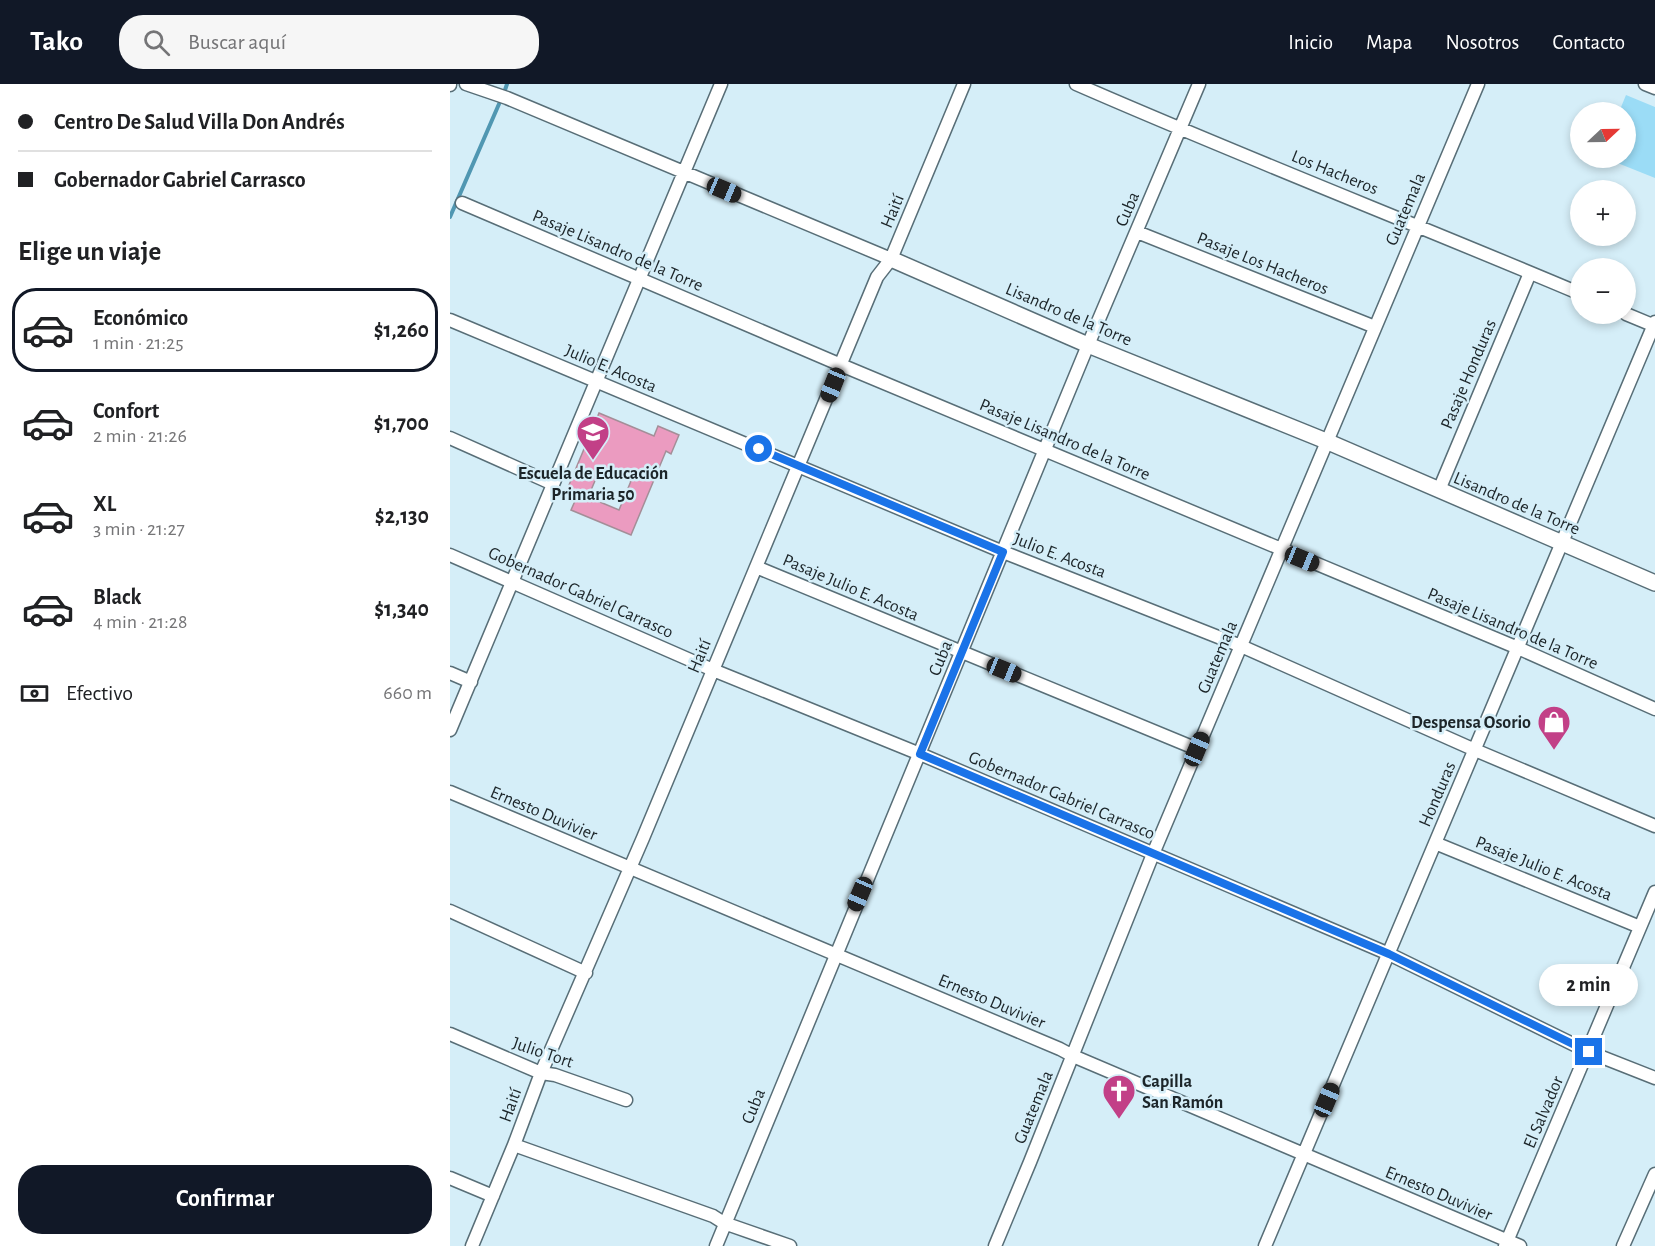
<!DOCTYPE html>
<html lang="es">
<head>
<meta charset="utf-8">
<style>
	:root { --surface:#fff; --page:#f6f6f6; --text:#202124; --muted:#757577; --line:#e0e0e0; --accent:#111827 }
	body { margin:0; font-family:"Alegreya Sans",sans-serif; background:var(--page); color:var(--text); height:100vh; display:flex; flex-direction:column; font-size:22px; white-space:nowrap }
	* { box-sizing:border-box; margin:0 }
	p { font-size:20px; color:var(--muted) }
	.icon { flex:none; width:33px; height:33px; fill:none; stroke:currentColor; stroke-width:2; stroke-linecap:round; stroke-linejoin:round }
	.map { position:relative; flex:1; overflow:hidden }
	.drawer { display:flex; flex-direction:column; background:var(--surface); width:450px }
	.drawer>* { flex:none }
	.banner { display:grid; align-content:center; height:132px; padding:0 18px; background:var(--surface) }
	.needle { width:39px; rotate:68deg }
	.fabs { position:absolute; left:1120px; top:18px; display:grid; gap:12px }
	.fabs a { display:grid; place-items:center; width:66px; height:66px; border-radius:50%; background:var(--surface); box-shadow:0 3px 9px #0003; font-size:30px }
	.end { position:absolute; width:27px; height:27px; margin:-14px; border:8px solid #1a73e8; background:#fff; box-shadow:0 0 0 3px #fff }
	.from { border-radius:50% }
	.bubble { position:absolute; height:42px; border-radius:21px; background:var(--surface); box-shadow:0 3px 9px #0003; font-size:20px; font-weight:600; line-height:42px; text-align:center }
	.car { position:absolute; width:18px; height:36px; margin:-18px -9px; border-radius:8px; box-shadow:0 0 4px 2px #0007; background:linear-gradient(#222 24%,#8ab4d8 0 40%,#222 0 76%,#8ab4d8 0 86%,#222 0) }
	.banner b { display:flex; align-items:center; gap:21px; height:57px; font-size:22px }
	.banner b+b { border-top:2px solid var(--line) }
	.banner i { width:15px; height:15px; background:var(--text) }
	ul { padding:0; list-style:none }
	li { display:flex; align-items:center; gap:18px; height:84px; margin:0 12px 9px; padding:0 6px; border:3px solid transparent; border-radius:24px }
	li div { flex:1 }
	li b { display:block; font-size:22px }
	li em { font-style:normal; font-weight:600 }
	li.on { border-color:var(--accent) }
	li>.icon { width:54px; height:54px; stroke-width:1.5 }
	h2 { padding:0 18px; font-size:27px; line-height:72px }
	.pay { display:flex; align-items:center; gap:15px; height:66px; padding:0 18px; font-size:22px }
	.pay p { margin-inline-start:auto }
	.button { display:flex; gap:12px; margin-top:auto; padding:12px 18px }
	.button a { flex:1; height:69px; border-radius:24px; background:var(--accent); color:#fff; font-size:24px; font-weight:600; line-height:69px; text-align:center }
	header { display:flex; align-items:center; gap:36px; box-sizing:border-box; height:84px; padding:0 30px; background:var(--accent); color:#fff }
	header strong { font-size:28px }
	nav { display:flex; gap:33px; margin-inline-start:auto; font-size:21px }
	.search { width:420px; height:54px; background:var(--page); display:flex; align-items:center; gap:15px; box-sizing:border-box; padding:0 21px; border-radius:24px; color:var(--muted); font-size:22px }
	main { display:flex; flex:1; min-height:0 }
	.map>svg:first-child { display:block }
	.green { fill:#9bdcf6 }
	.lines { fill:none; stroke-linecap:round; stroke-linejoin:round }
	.stream { stroke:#5097b2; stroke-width:4 }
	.building { fill:#eb9bc0; stroke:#a48e98; stroke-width:1.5; fill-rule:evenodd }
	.minor-casing { stroke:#586e77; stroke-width:15 }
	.major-casing { stroke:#586e77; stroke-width:18 }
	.minor { stroke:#fff; stroke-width:12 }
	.major { stroke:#fff; stroke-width:15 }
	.route { stroke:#1a73e8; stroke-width:8 }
	.labels { text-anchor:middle; stroke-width:5; stroke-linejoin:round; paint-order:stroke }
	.street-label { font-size:18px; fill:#1c2529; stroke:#d5eef8 }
	.poi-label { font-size:18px; font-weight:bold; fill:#1c2529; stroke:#d5eef8 }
</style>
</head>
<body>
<header>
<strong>Tako</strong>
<div class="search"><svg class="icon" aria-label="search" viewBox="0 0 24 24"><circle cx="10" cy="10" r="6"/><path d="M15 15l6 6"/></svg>Buscar aquí</div>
<nav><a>Inicio</a><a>Mapa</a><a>Nosotros</a><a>Contacto</a></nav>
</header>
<main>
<section class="drawer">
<div class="banner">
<b><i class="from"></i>Centro De Salud Villa Don Andrés</b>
<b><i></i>Gobernador Gabriel Carrasco</b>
</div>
<h2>Elige un viaje</h2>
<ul>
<li class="on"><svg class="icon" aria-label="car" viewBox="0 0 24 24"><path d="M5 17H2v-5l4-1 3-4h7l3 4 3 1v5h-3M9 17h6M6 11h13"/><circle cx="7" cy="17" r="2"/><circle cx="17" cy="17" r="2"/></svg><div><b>Económico</b><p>1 min · 21:25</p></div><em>$1,260</em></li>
<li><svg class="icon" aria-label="car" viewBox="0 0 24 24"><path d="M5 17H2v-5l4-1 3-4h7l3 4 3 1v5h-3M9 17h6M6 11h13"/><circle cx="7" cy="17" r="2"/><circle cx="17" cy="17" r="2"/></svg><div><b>Confort</b><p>2 min · 21:26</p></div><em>$1,700</em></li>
<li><svg class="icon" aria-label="car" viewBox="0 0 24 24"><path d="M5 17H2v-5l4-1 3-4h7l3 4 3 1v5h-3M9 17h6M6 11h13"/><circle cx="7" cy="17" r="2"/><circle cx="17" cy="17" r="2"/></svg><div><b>XL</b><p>3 min · 21:27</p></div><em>$2,130</em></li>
<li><svg class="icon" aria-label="car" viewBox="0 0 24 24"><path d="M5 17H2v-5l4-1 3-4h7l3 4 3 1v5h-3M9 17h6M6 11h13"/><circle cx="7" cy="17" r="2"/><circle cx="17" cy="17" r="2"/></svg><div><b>Black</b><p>4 min · 21:28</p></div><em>$1,340</em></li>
</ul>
<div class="pay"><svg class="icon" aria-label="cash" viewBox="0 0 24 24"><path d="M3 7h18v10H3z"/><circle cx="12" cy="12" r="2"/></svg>Efectivo<p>660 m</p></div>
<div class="button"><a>Confirmar</a></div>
</section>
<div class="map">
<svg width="1205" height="1162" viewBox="0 0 1205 1162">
	<rect width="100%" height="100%" fill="#d5eef8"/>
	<path class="green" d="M1176,11L1205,23V94L1155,74H1176V28H1169Z"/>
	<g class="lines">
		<path class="stream" d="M55,6L57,0
			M0,133L49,20"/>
	</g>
	<path class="building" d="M149,329L204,352L208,342L229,351L221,370L216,367L181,451L121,426L125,417L114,413ZM151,383L181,397L169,426L138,413Z"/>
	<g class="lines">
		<g class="minor-casing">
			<path id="minor" d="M16,0L57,14L441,175
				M626,0C793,73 963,139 1131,210
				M1195,0L1205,4
				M0,1V0
				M12,119L391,281L1068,564L1205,625
				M687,148L925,243
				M1176,230L1205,242
				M0,236L553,468L791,562L1025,666L1205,742
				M0,354L103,400
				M989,406L1080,189
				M0,471L263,586L470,670L939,870L1139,968L1205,994
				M306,483L747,665
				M0,589L21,598
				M0,646L271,0
				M0,708L610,965L623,972L1070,1162
				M985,759L1190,843
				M0,827L136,889
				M0,950L91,989L105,991L176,1016
				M64,1061L263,1132L274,1139L340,1162
				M0,1094L43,1112
				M22,1162L64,1061L91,989L193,754L427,193L441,175L514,0
				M266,1162L638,261L749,0
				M545,1162L580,1078L703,770L1028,0
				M815,1162L1205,238
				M1055,1162L1205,808
				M1173,1162L1205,1090"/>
		</g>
		<g class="major-casing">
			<path id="major" d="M441,175L638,261L876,357L1205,499"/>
		</g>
		<use href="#minor" class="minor"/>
		<use href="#major" class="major"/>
	</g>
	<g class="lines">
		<path class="route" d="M309,365L553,468L470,670L939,870L1139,968"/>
	</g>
	<defs>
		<g id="school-pin" transform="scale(1.725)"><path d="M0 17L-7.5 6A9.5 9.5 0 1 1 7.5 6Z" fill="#c24087" stroke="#d5eef8"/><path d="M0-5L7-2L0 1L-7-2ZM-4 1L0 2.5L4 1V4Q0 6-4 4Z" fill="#fff"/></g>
		<g id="shop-pin" transform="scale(1.725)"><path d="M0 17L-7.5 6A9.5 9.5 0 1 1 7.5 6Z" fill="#c24087" stroke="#d5eef8"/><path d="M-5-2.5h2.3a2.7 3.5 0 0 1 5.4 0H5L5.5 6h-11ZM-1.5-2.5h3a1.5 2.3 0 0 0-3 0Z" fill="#fff"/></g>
		<g id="church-pin" transform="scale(1.725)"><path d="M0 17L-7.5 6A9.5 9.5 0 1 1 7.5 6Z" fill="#c24087" stroke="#d5eef8"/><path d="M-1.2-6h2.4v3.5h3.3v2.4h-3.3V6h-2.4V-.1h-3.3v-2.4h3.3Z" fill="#fff"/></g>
	</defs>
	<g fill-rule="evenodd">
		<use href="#school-pin" x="143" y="348"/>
		<use href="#shop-pin" x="1104" y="638"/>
		<use href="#church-pin" x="669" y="1007"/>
	</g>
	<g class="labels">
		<g class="street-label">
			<text transform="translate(885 88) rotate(22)" y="6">Los Hacheros</text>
			<text transform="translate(677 125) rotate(-67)" y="6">Cuba</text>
			<text transform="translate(955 125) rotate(-67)" y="6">Guatemala</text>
			<text transform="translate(442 127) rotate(-67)" y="6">Haití</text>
			<text transform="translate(168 166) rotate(23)" y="6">Pasaje Lisandro de la Torre</text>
			<text transform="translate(813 179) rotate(22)" y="6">Pasaje Los Hacheros</text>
			<text transform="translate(619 230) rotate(23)" y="6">Lisandro de la Torre</text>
			<text transform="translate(161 284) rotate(23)" y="6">Julio E. Acosta</text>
			<text transform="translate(1018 290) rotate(-67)" y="6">Pasaje Honduras</text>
			<text transform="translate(615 355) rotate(23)" y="6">Pasaje Lisandro de la Torre</text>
			<text transform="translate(1067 419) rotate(23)" y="6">Lisandro de la Torre</text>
			<text transform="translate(610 471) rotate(21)" y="6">Julio E. Acosta</text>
			<text transform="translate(401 503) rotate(23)" y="6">Pasaje Julio E. Acosta</text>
			<text transform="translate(131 508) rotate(24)" y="6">Gobernador Gabriel Carrasco</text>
			<text transform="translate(1063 544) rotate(23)" y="6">Pasaje Lisandro de la Torre</text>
			<text transform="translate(249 572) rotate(-67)" y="6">Haití</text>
			<text transform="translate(767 573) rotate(-67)" y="6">Guatemala</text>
			<text transform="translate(490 574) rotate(-68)" y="6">Cuba</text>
			<text transform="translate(987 710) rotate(-67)" y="6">Honduras</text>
			<text transform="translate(612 711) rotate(23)" y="6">Gobernador Gabriel Carrasco</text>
			<text transform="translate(94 729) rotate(23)" y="6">Ernesto Duvivier</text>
			<text transform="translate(1094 784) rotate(22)" y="6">Pasaje Julio E. Acosta</text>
			<text transform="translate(542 917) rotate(23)" y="6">Ernesto Duvivier</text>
			<text transform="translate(93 968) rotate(19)" y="6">Julio Tort</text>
			<text transform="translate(60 1021) rotate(-70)" y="6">Haití</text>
			<text transform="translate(303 1022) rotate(-68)" y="6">Cuba</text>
			<text transform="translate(583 1023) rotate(-68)" y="6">Guatemala</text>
			<text transform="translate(1093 1028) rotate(-67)" y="6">El Salvador</text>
			<text transform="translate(989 1109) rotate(23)" y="6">Ernesto Duvivier</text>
		</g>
		<g class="poi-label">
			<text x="143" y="395">Escuela de Educación<tspan x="143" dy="21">Primaria 50</tspan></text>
			<text x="1081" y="644" text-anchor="end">Despensa Osorio</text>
			<text x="692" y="1003" text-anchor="start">Capilla<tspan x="692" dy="21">San Ramón</tspan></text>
		</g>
	</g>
</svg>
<div class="fabs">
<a><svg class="needle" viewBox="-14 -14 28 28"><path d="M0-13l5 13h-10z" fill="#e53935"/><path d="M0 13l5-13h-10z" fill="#757577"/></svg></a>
<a>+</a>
<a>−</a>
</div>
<i class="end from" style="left:309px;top:365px"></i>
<i class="end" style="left:1139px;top:968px"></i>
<div class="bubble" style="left:1089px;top:880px;width:99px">2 min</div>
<i class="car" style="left:274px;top:106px;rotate:113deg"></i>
<i class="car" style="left:383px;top:301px;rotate:202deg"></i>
<i class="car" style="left:852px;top:475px;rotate:112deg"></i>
<i class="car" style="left:554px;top:586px;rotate:112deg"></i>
<i class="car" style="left:747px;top:665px;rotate:23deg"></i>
<i class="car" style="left:410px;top:810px;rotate:203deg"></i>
<i class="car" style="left:877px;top:1016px;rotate:23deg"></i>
</div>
</main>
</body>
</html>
